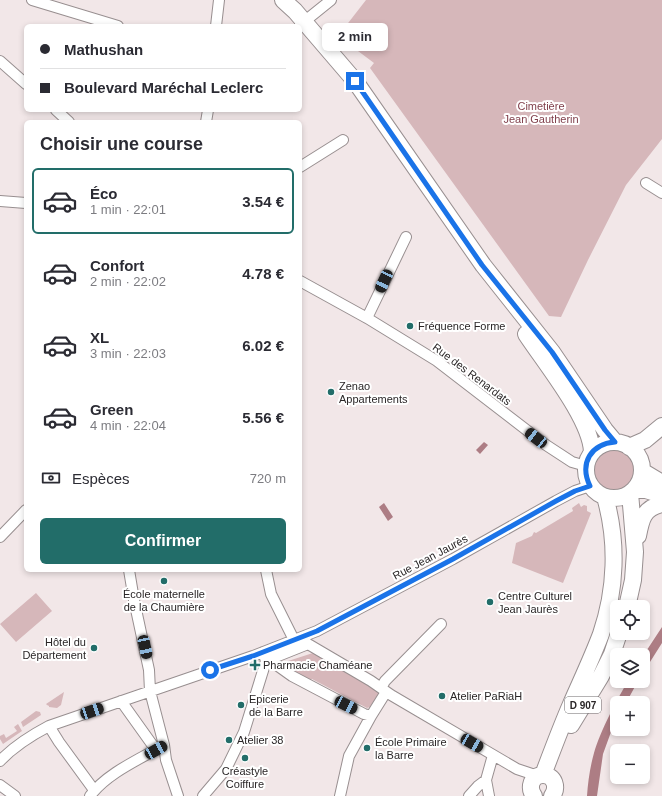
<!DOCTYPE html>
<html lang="fr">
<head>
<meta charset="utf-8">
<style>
	:root { --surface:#fff; --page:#f7f7f7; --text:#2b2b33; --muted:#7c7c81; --line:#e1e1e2; --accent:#226d69 }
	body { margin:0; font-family:Helvetica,sans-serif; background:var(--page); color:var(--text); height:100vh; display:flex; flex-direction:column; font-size:15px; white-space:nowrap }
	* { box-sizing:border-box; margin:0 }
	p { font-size:13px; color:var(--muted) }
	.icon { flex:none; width:22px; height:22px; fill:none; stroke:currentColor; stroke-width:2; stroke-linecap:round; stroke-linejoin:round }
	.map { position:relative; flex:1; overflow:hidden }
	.side { position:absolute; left:24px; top:120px; width:278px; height:452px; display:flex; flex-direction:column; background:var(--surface); border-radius:6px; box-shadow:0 2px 6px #0003 }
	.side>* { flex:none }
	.top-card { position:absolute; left:24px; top:24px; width:278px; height:88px; border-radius:6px; box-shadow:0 2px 6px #0003; display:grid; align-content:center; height:88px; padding:0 16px; background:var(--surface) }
	.fabs { position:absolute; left:610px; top:600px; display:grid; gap:8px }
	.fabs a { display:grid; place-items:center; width:40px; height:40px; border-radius:6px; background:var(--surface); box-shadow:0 2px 6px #0003; font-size:20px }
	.end { position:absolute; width:18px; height:18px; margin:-9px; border:5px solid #1a73e8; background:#fff; box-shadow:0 0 0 2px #fff }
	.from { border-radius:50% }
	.bubble { position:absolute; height:28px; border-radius:6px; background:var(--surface); box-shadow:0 2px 6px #0003; font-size:13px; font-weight:700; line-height:28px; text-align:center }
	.car { position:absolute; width:12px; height:24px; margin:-12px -6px; border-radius:5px; box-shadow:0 0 3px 1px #0007; background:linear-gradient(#222 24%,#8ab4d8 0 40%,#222 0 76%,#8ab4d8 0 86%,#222 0) }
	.top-card b { display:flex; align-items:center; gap:14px; height:38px; font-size:15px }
	.top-card b+b { border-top:1px solid var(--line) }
	.top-card i { width:10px; height:10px; background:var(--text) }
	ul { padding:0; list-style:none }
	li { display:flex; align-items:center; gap:12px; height:66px; margin:0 8px 6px; padding:0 8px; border:2px solid transparent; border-radius:6px }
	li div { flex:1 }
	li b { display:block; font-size:15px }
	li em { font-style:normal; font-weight:700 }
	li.on { border-color:var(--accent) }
	li>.icon { width:36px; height:36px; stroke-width:1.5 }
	h2 { padding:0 16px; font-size:18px; line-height:48px }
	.pay { display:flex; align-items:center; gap:10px; height:44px; padding:0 16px; font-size:15px }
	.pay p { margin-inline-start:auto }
	.button { display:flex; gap:8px; margin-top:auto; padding:8px 16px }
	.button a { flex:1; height:46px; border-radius:6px; background:var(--accent); color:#fff; font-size:16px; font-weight:700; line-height:46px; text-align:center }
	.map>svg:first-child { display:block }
	.green { fill:#d6b7ba }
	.water { fill:#ad7d84 }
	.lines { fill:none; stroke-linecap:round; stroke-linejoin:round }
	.street-casing { stroke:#988f90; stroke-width:12 }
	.primary-casing { stroke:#988f90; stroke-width:18 }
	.street { stroke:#fff; stroke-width:10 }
	.primary { stroke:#fff; stroke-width:16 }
	.route { stroke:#1a73e8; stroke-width:5 }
	.poi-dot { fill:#226d69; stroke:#fff; stroke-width:1.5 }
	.labels { text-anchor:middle; stroke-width:4; stroke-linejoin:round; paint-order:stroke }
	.shield { fill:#fff; stroke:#6a6768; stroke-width:1 }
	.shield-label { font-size:10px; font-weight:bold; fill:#2a2627 }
	.park-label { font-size:11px; fill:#803f4b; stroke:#fff }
	.poi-label { font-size:11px; fill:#2a2627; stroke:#fff; text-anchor:start }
	.street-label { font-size:11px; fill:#2a2627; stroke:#fff }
</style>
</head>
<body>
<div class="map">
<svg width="662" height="796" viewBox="0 0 662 796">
	<rect width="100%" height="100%" fill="#f2e7e8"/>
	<path class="green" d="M366,0H662V139L626,185L588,260L561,317L549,316L370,68L374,63L338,36Z
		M590 469a23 23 0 1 1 46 0a23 23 0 1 1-46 0Z
		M579,503L581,507L584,505L587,506V511L591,513L563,583L512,563L516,543L532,536L534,532L536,533L573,511L572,508Z
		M36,593L52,611L16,642L0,624Z
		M316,652L379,691V693L370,707L367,708L312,679L309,681L283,666L285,662Z
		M64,692L61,705L57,708L49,707V706L47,705L46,704Z
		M36,711L40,712L41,715L23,727L21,722Z
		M18,724L22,731L3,744L0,739V736L4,734L6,738L17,731L14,727Z"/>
	<path class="water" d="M484,442L488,445L480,454L476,450Z
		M384,503L393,517L388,521L379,507Z
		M662,627V643L643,673V656Z
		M628,681H638L626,703H617V720L611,732L603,754L597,796H587C588,782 590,767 594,753C600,732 616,701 628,681Z"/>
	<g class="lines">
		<g class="street-casing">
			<path id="street" d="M32,0L118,26
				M300,25L331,0
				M216,26L219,0
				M0,61L26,84
				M56,110L69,122
				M206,122L208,110
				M300,167L343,140
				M646,183L662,193
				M0,201L26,203
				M300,281L367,318L437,361L546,445L572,462L586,466
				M367,318L406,237
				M0,537L26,510
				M129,570L134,600L149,670L150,691L164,745L166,760L178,796
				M266,570L271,594L294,640
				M302,637L304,641L308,644L371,681L391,695L517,769L538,776
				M266,661H271L292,676L364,714L371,716L386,692
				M271,661L273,658L308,644
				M381,688L385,681L441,624
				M121,701L156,750
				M49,726L59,742L94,790
				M0,761C14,746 30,736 49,726L253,656L317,631L453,559L556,501L575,491L590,486
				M0,785L15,796
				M90,796C107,773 140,759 164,745
				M203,796L226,769L244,732L266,661L263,652
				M340,796L349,756L371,716
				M469,796L478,786L486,780
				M489,796L486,780L493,755"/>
		</g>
		<g class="primary-casing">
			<path id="primary" d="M283,0L295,11L355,81L483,265L552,352L605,430L615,442
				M526,334C545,363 591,419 592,452
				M586 470a28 28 0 1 1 56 0a28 28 0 1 1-56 0Z
				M629,447L645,440L662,426
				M642,471L662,483
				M634,490H646L662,495
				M638,536C641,520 643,508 662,504
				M627,607L633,580L635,552L630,493
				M571,725L601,676L612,654L619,633
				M543,775C552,751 561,727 571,704C581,681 592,658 601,634C616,590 618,542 605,497
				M534,796C528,788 531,775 543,775C555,775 558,788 552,796"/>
		</g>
		<use href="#street" class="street"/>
		<use href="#primary" class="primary"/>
	</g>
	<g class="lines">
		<path class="route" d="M210,670L253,656L317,631L453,559L556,501L575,491L590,486C579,463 591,444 615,442L605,430L552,352L482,265L355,81"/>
	</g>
	<g class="poi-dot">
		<circle cx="410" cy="326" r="4"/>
		<circle cx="331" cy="392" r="4"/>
		<circle cx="164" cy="581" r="4"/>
		<circle cx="490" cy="602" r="4"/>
		<circle cx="94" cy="648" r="4"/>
		<path d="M253 659h4v4h4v4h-4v4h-4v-4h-4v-4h4z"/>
		<circle cx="442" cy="696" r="4"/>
		<circle cx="241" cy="705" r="4"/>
		<circle cx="229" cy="740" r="4"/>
		<circle cx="367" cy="748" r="4"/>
		<circle cx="245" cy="758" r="4"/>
	</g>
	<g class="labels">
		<rect class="shield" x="565" y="697" width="36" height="16" rx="3"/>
		<g class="shield-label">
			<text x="583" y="709">D 907</text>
		</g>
		<g class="park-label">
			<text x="541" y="110">Cimetière<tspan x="541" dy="13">Jean Gautherin</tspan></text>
		</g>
		<g class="poi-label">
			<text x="418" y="330">Fréquence Forme</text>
			<text x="339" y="390">Zenao<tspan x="339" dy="13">Appartements</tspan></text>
			<text x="164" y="598" text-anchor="middle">École maternelle<tspan x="164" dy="13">de la Chaumière</tspan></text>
			<text x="498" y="600">Centre Culturel<tspan x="498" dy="13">Jean Jaurès</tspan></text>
			<text x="86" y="646" text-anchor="end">Hôtel du<tspan x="86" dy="13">Département</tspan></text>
			<text x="263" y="669">Pharmacie Chaméane</text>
			<text x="450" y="700">Atelier PaRiaH</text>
			<text x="249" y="703">Epicerie<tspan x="249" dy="13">de la Barre</tspan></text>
			<text x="237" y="744">Atelier 38</text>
			<text x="375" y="746">École Primaire<tspan x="375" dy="13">la Barre</tspan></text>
			<text x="245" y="775" text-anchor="middle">Créastyle<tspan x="245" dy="13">Coiffure</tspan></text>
		</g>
		<g class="street-label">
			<text transform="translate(472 374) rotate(37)" y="4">Rue des Renardats</text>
			<text transform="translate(430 557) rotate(-28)" y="4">Rue Jean Jaurès</text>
		</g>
	</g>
</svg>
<div class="fabs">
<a><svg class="icon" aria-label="locate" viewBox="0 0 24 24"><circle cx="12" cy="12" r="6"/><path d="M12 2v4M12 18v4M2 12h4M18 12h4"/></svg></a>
<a><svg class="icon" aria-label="layers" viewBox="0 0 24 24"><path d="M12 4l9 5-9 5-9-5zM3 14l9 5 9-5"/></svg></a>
<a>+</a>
<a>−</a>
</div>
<i class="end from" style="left:210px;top:670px"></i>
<i class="end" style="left:355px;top:81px"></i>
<div class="bubble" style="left:322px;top:23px;width:66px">2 min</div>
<i class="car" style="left:384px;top:281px;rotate:205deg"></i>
<i class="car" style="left:536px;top:438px;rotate:308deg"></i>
<i class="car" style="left:145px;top:647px;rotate:168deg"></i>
<i class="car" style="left:346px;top:705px;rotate:116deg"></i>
<i class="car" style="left:92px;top:711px;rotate:71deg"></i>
<i class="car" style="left:472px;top:743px;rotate:120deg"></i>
<i class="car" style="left:156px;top:750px;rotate:61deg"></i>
<div class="top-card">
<b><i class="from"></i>Mathushan</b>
<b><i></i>Boulevard Maréchal Leclerc</b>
</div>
<section class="side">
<h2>Choisir une course</h2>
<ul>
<li class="on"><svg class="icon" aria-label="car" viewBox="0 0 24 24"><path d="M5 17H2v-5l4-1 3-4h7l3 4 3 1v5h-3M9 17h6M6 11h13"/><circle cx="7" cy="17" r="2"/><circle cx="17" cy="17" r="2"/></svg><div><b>Éco</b><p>1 min · 22:01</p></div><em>3.54 €</em></li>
<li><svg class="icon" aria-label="car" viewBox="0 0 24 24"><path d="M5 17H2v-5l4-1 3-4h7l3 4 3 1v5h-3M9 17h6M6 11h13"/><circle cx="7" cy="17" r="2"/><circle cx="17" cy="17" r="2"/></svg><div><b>Confort</b><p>2 min · 22:02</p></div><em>4.78 €</em></li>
<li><svg class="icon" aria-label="car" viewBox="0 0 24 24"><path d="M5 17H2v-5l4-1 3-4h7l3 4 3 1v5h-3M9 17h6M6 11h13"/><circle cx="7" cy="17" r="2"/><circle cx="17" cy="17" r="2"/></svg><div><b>XL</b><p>3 min · 22:03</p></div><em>6.02 €</em></li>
<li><svg class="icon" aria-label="car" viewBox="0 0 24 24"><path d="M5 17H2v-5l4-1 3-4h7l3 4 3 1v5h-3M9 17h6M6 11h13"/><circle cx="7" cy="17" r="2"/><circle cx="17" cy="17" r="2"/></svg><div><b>Green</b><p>4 min · 22:04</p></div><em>5.56 €</em></li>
</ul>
<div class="pay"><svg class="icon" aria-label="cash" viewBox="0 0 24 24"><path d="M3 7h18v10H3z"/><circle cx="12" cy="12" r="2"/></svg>Espèces<p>720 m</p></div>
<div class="button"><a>Confirmer</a></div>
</section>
</div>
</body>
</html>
